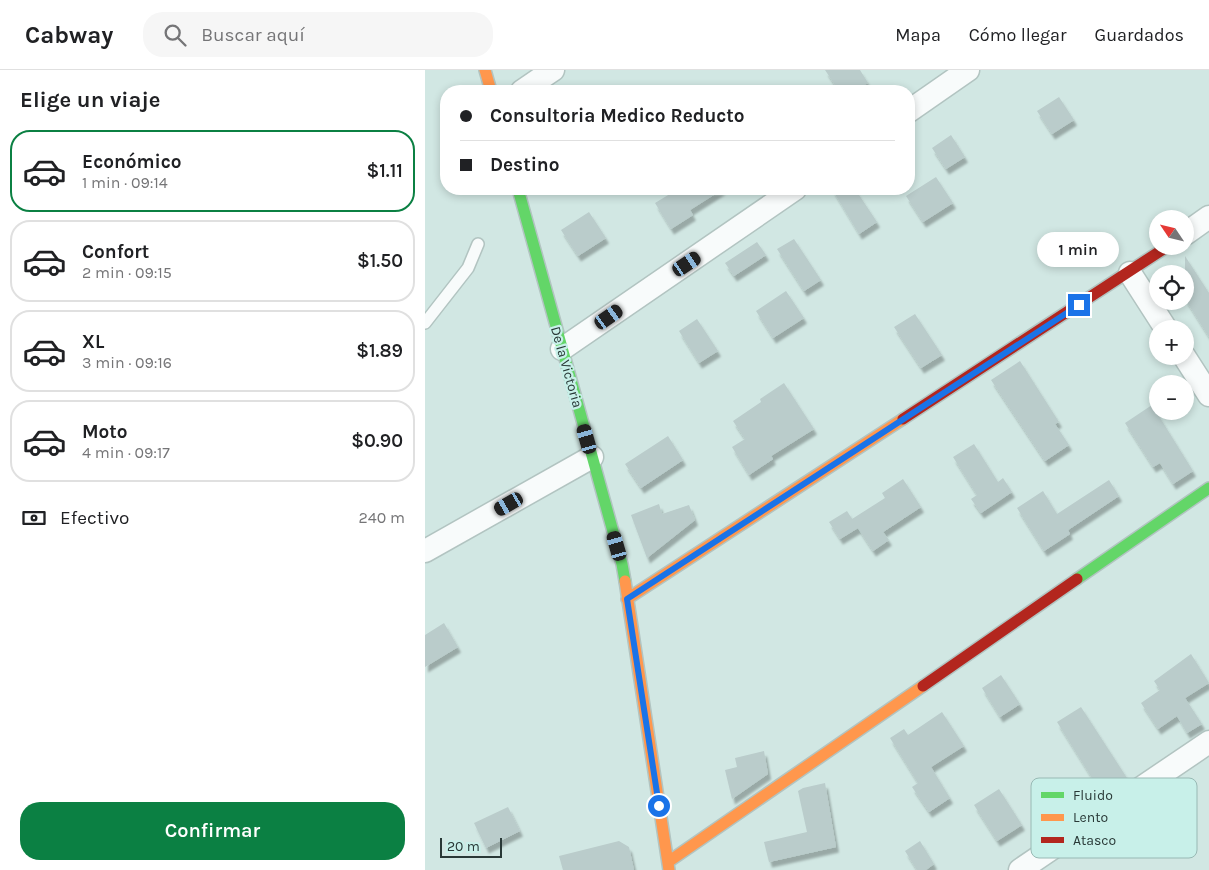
<!DOCTYPE html>
<html lang="es">
<head>
<meta charset="utf-8">
<style>
	:root { --surface:#fff; --page:#f6f6f6; --text:#202124; --muted:#757577; --line:#e0e0e0; --accent:#0b8043 }
	body { margin:0; font-family:Karla,sans-serif; background:var(--page); color:var(--text); height:100vh; display:flex; flex-direction:column; font-size:19px; white-space:nowrap }
	* { box-sizing:border-box; margin:0 }
	p { font-size:16px; color:var(--muted) }
	.icon { flex:none; width:28px; height:28px; fill:none; stroke:currentColor; stroke-width:2; stroke-linecap:round; stroke-linejoin:round }
	.map { position:relative; flex:1; overflow:hidden }
	.drawer { display:flex; flex-direction:column; background:var(--surface); width:425px }
	.drawer>* { flex:none }
	.guide { position:absolute; left:15px; top:15px; width:475px; height:110px; border-radius:20px; box-shadow:0 2px 8px #0003; display:grid; align-content:center; height:110px; padding:0 20px; background:var(--surface) }
	.needle { width:32px; rotate:305deg }
	.buttons { position:absolute; left:724px; top:140px; display:grid; gap:10px }
	.buttons a { display:grid; place-items:center; width:45px; height:45px; border-radius:50%; background:var(--surface); box-shadow:0 2px 8px #0003; font-size:25px }
	.scale { position:absolute; left:15px; bottom:12px; width:62px; box-sizing:border-box; padding-left:5px; border:2px solid #293937; border-top:0; font-size:14px; line-height:18px; white-space:nowrap; color:#293937; -webkit-text-stroke:4px #c8f0e9; paint-order:stroke }
	.end { position:absolute; width:22px; height:22px; margin:-11px; border:6px solid #1a73e8; background:#fff; box-shadow:0 0 0 2px #fff }
	.from { border-radius:50% }
	.bubble { position:absolute; height:35px; border-radius:18px; background:var(--surface); box-shadow:0 2px 8px #0003; font-size:16px; font-weight:600; line-height:35px; text-align:center }
	.car { position:absolute; width:15px; height:30px; margin:-15px -8px; border-radius:6px; box-shadow:0 0 4px 1px #0007; background:linear-gradient(#222 24%,#8ab4d8 0 40%,#222 0 76%,#8ab4d8 0 86%,#222 0) }
	.guide b { display:flex; align-items:center; gap:18px; height:48px; font-size:19px }
	.guide b+b { border-top:1px solid var(--line) }
	.guide i { width:12px; height:12px; background:var(--text) }
	ul { padding:0; list-style:none }
	li { display:flex; align-items:center; gap:15px; height:82px; margin:0 10px 8px; padding:0 10px; border:2px solid var(--line); border-radius:20px }
	li div { flex:1 }
	li b { display:block; font-size:19px }
	li em { font-style:normal; font-weight:600 }
	li.on { border-color:var(--accent) }
	li>.icon { width:45px; height:45px; stroke-width:1.5 }
	h2 { padding:0 20px; font-size:22px; line-height:60px }
	.pay { display:flex; align-items:center; gap:12px; height:55px; padding:0 20px; font-size:19px }
	.pay p { margin-inline-start:auto }
	.action { display:flex; gap:10px; margin-top:auto; padding:10px 20px }
	.action a { flex:1; height:58px; border-radius:20px; background:var(--accent); color:#fff; font-size:20px; font-weight:600; line-height:58px; text-align:center }
	header { display:flex; align-items:center; gap:30px; box-sizing:border-box; height:70px; padding:0 25px; background:var(--surface); border-bottom:1px solid var(--line) }
	header strong { font-size:24px }
	nav { display:flex; gap:28px; margin-inline-start:auto; font-size:18px }
	.search { width:350px; height:45px; background:var(--page); display:flex; align-items:center; gap:12px; box-sizing:border-box; padding:0 18px; border-radius:20px; color:var(--muted); font-size:19px }
	main { display:flex; flex:1; min-height:0 }
	.map>svg:first-child { display:block }
	.building { fill:#bacccb; filter:url(#shadow) }
	.lines { fill:none; stroke-linecap:round; stroke-linejoin:round }
	.lane-casing { stroke:#b2c4c1; stroke-width:14 }
	.street-casing { stroke:#b2c4c1; stroke-width:25 }
	.fast-casing { stroke:#b2c4c1; stroke-width:14 }
	.slow-casing { stroke:#b2c4c1; stroke-width:14 }
	.jam-casing { stroke:#b2c4c1; stroke-width:14 }
	.lane { stroke:#f8fbfb; stroke-width:11 }
	.street { stroke:#f8fbfb; stroke-width:22 }
	.fast { stroke:#63d668; stroke-width:11 }
	.slow { stroke:#ff974d; stroke-width:11 }
	.jam { stroke:#b3261e; stroke-width:11 }
	.route { stroke:#1a73e8; stroke-width:6 }
	.labels { text-anchor:middle; stroke-width:4.5; stroke-linejoin:round; paint-order:stroke }
	.street-label { font-size:14px; fill:#293937; stroke:#c8f0e9 }
	.key { fill:#c8f0e9; stroke:#98b9b4; stroke-width:1 }
	.key-label { font-size:14px; fill:#293937 }
</style>
</head>
<body>
<header>
<strong>Cabway</strong>
<div class="search"><svg class="icon" aria-label="search" viewBox="0 0 24 24"><circle cx="10" cy="10" r="6"/><path d="M15 15l6 6"/></svg>Buscar aquí</div>
<nav><a>Mapa</a><a>Cómo llegar</a><a>Guardados</a></nav>
</header>
<main>
<section class="drawer">
<h2>Elige un viaje</h2>
<ul>
<li class="on"><svg class="icon" aria-label="car" viewBox="0 0 24 24"><path d="M5 17H2v-5l4-1 3-4h7l3 4 3 1v5h-3M9 17h6M6 11h13"/><circle cx="7" cy="17" r="2"/><circle cx="17" cy="17" r="2"/></svg><div><b>Económico</b><p>1 min · 09:14</p></div><em>$1.11</em></li>
<li><svg class="icon" aria-label="car" viewBox="0 0 24 24"><path d="M5 17H2v-5l4-1 3-4h7l3 4 3 1v5h-3M9 17h6M6 11h13"/><circle cx="7" cy="17" r="2"/><circle cx="17" cy="17" r="2"/></svg><div><b>Confort</b><p>2 min · 09:15</p></div><em>$1.50</em></li>
<li><svg class="icon" aria-label="car" viewBox="0 0 24 24"><path d="M5 17H2v-5l4-1 3-4h7l3 4 3 1v5h-3M9 17h6M6 11h13"/><circle cx="7" cy="17" r="2"/><circle cx="17" cy="17" r="2"/></svg><div><b>XL</b><p>3 min · 09:16</p></div><em>$1.89</em></li>
<li><svg class="icon" aria-label="car" viewBox="0 0 24 24"><path d="M5 17H2v-5l4-1 3-4h7l3 4 3 1v5h-3M9 17h6M6 11h13"/><circle cx="7" cy="17" r="2"/><circle cx="17" cy="17" r="2"/></svg><div><b>Moto</b><p>4 min · 09:17</p></div><em>$0.90</em></li>
</ul>
<div class="pay"><svg class="icon" aria-label="cash" viewBox="0 0 24 24"><path d="M3 7h18v10H3z"/><circle cx="12" cy="12" r="2"/></svg>Efectivo<p>240 m</p></div>
<div class="action"><a>Confirmar</a></div>
</section>
<div class="map">
<svg width="784" height="800" viewBox="0 0 784 800">
	<defs>
		<filter id="shadow"><feDropShadow dx="3" dy="5.5" stdDeviation="1" flood-color="#0004"/></filter>
	</defs>
	<rect width="100%" height="100%" fill="#d1e7e3"/>
	<path class="building" d="M400,0H435L443,13L429,21H414Z
		M634,27L649,50L627,64L612,41Z
		M526,65L540,87L521,99L507,78Z
		M511,107L528,133L498,152L481,126Z
		M253,119H298L265,140L268,145L246,159L230,133Z
		M407,119H430L452,152L434,164Z
		M164,142L181,168L153,186L136,160Z
		M369,169L396,210L379,221L352,179Z
		M332,172L341,185L309,206L300,193Z
		M760,186L784,223V267L760,229Z
		M361,221L379,248L348,268L331,241Z
		M490,244L517,285L496,298L469,257Z
		M272,249L293,281L274,293L254,261Z
		M595,291L634,352L630,354L644,375L620,391L566,310Z
		M359,313L389,359L346,386L348,389L324,405L307,377L320,369L308,351L336,332L335,329Z
		M727,335L768,401L748,414L735,393L728,397L700,353Z
		M243,366L258,390L216,418L200,394Z
		M549,374L573,412L578,408L587,422L556,443L546,429L552,425L528,387Z
		M478,409L496,437L458,462L464,470L448,481L427,449L460,428L457,423Z
		M684,410L694,426L643,460L645,464L619,481L592,438L618,421L632,444Z
		M234,434L237,444L264,435L270,450L222,488L206,445Z
		M422,441L433,458L415,469L404,452Z
		M19,553L33,577L0,597V565Z
		M766,584L784,613L760,628L777,654L762,663L752,646L733,659L716,633L735,620L729,611Z
		M576,605L595,634L575,647L557,618Z
		M656,637L702,708L677,724L632,652Z
		M517,642L539,676L506,697L525,728L504,742L487,717L493,713L465,668L479,659L483,665Z
		M339,681L343,704L307,729L300,700L312,697L310,688Z
		M400,713L411,777L344,792L339,772L382,762L373,721L378,718Z
		M574,719L597,755L572,771L549,735Z
		M83,737L95,761L61,778L49,753Z
		M194,771L204,777L209,800H138L134,786Z
		M495,771L509,794L501,800H492L480,781Z"/>
	<g class="lines">
		<g class="lane-casing">
			<path id="lane" d="M0,253L43,198L53,174"/>
		</g>
		<g class="street-casing">
			<path id="street" d="M97,21L128,0
				M484,41L543,0
				M760,164L784,147
				M705,203L741,259
				M137,279L370,119
				M759,286L784,325
				M0,481L167,387
				M595,800L784,672"/>
		</g>
		<g class="fast-casing">
			<path id="fast" d="M93,119L197,494L200,511
				M652,509L784,418"/>
		</g>
		<g class="slow-casing">
			<path id="slow" d="M60,0L66,21
				M200,511L244,800
				M202,529L478,349
				M243,792L498,616"/>
		</g>
		<g class="jam-casing">
			<path id="jam" d="M478,349L743,176
				M498,616L652,509"/>
		</g>
		<use href="#lane" class="lane"/>
		<use href="#street" class="street"/>
		<use href="#fast" class="fast"/>
		<use href="#slow" class="slow"/>
		<use href="#jam" class="jam"/>
	</g>
	<g class="lines">
		<path class="route" d="M234,736L202,529L654,235"/>
	</g>
	<g class="labels">
		<g class="street-label">
			<text transform="translate(142 297) rotate(74)" y="5">De la Victoria</text>
		</g>
	</g>
	<rect x="606" y="708" width="166" height="80" rx="8" class="key"/>
	<rect x="616" y="722" width="23" height="6" fill="#63d668"/>
	<rect x="616" y="744" width="23" height="7" fill="#ff974d"/>
	<rect x="616" y="767" width="23" height="6" fill="#b3261e"/>
	<g class="key-label">
		<text x="648" y="730">Fluido</text>
		<text x="648" y="752">Lento</text>
		<text x="648" y="775">Atasco</text>
	</g>
</svg>
<div class="buttons">
<a><svg class="needle" viewBox="-14 -14 28 28"><path d="M0-13l5 13h-10z" fill="#e53935"/><path d="M0 13l5-13h-10z" fill="#757577"/></svg></a>
<a><svg class="icon" aria-label="locate" viewBox="0 0 24 24"><circle cx="12" cy="12" r="6"/><path d="M12 2v4M12 18v4M2 12h4M18 12h4"/></svg></a>
<a>+</a>
<a>−</a>
</div>
<div class="scale">20 m</div>
<i class="end from" style="left:234px;top:736px"></i>
<i class="end" style="left:654px;top:235px"></i>
<div class="bubble" style="left:612px;top:162px;width:82px">1 min</div>
<i class="car" style="left:262px;top:194px;rotate:56deg"></i>
<i class="car" style="left:184px;top:247px;rotate:55deg"></i>
<i class="car" style="left:162px;top:369px;rotate:344deg"></i>
<i class="car" style="left:84px;top:434px;rotate:240deg"></i>
<i class="car" style="left:192px;top:476px;rotate:344deg"></i>
<div class="guide">
<b><i class="from"></i>Consultoria Medico Reducto</b>
<b><i></i>Destino</b>
</div>
</div>
</main>
</body>
</html>
